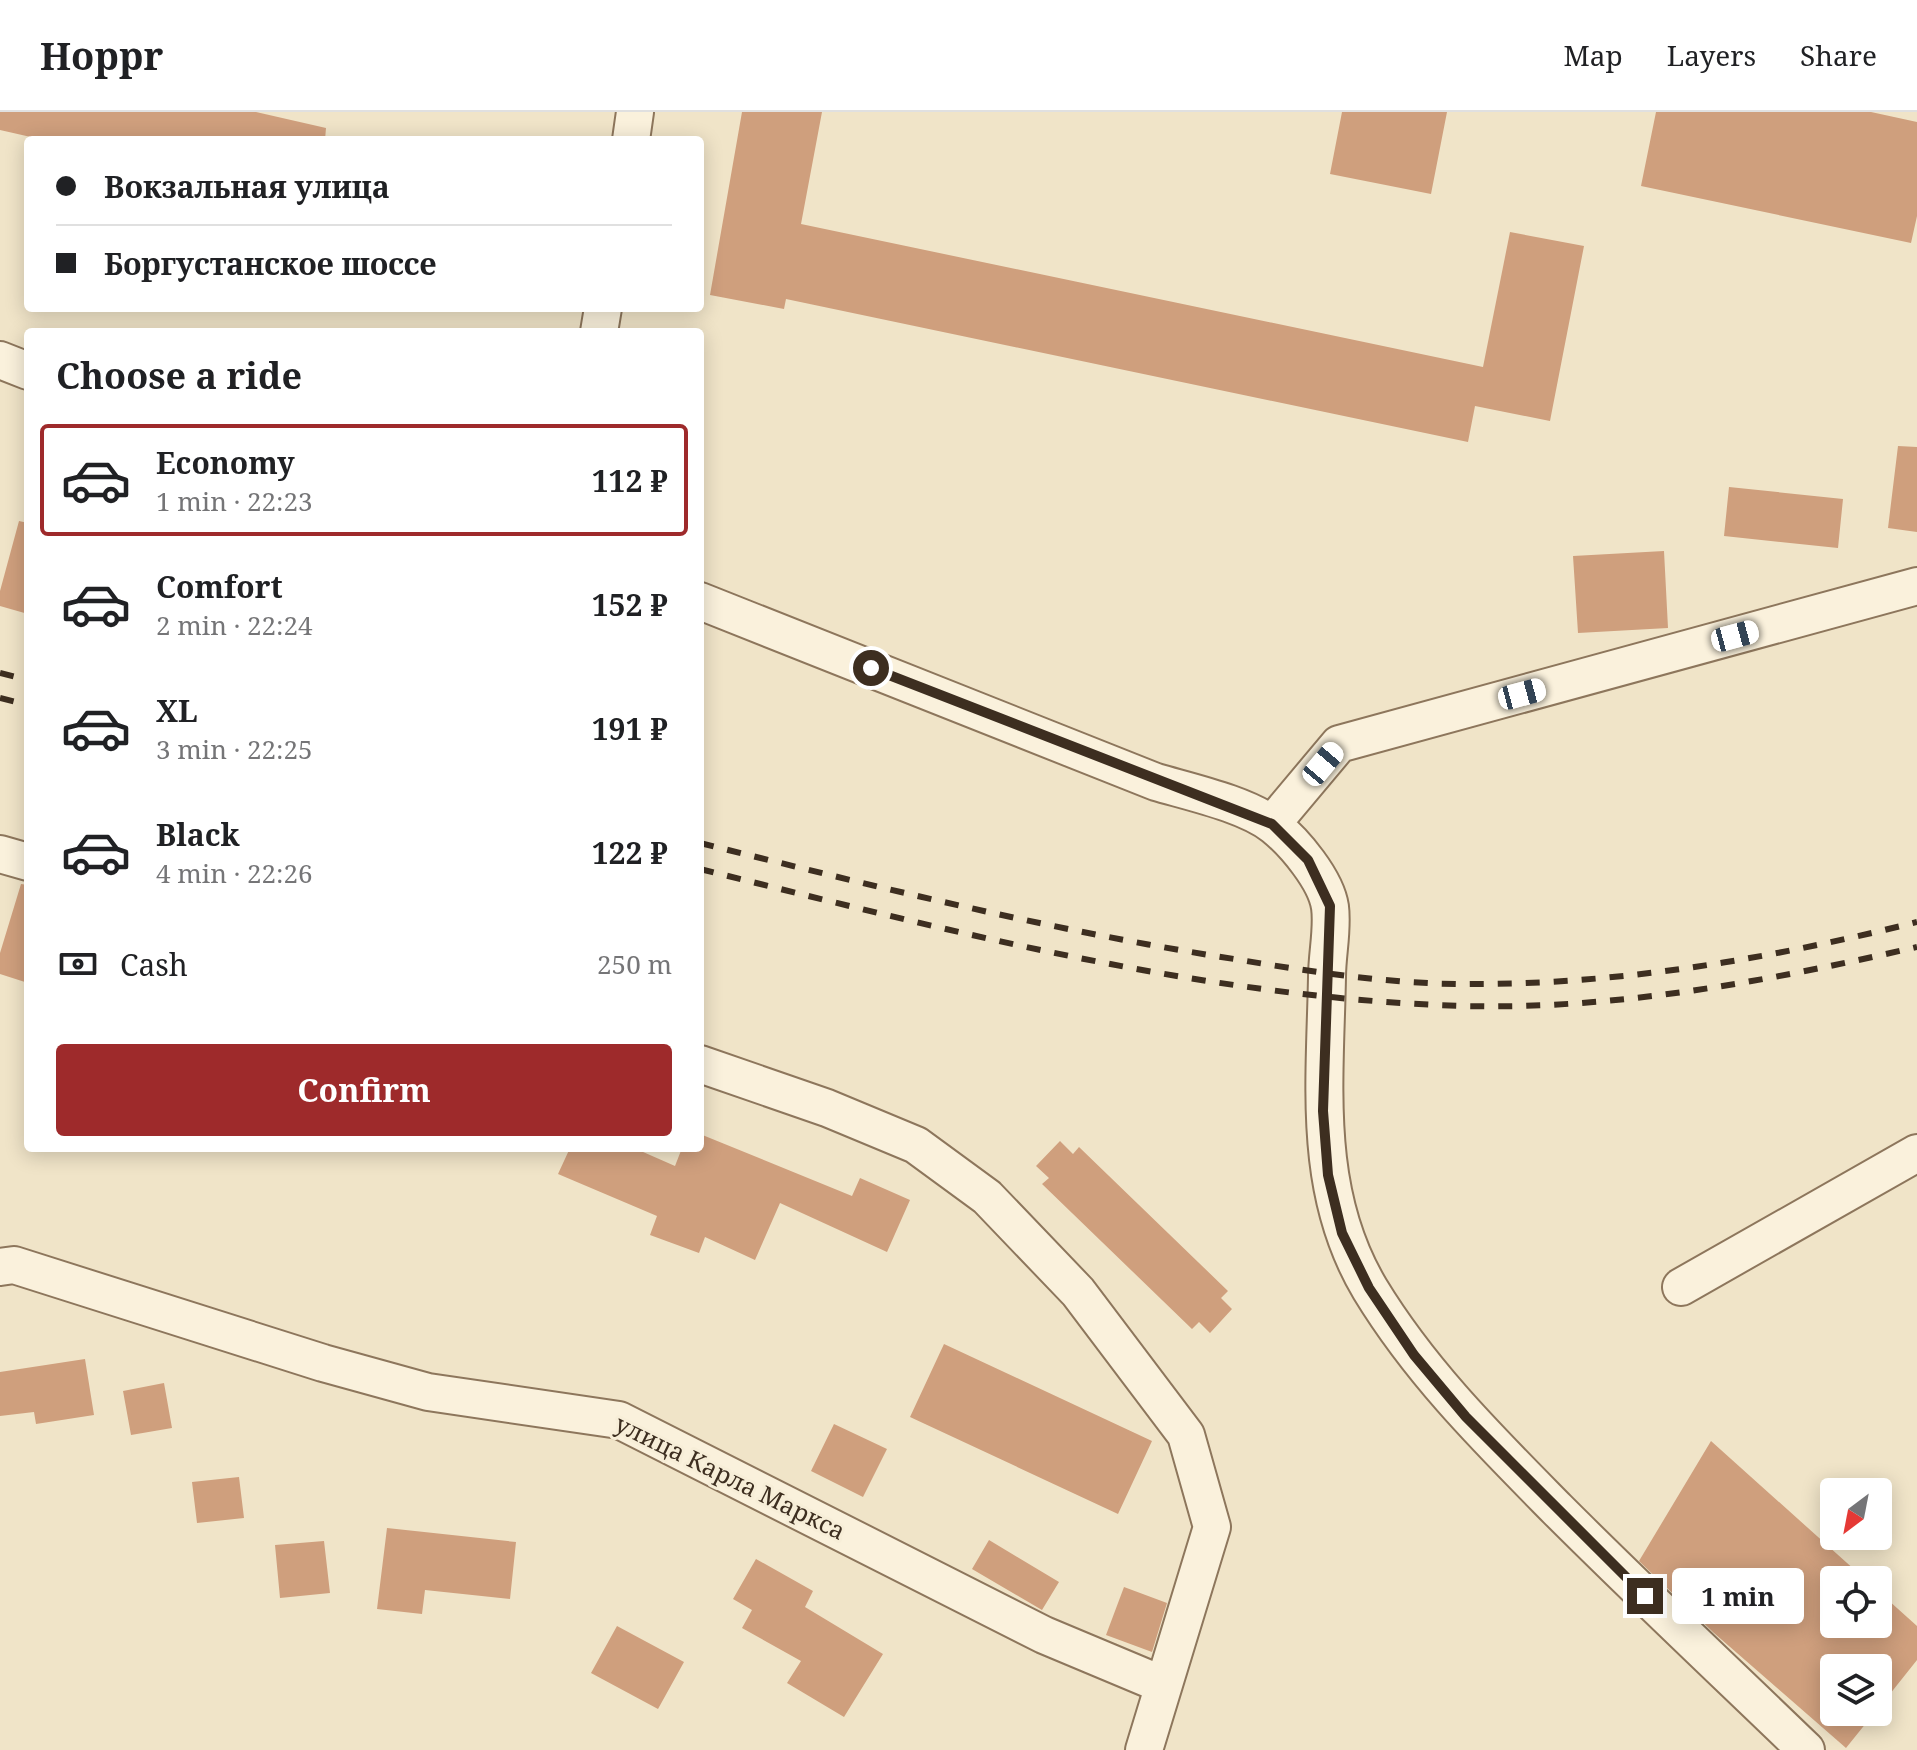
<!DOCTYPE html>
<html lang="en">
<head>
<meta charset="utf-8">
<style>
	:root { --surface:#fff; --page:#f6f6f6; --text:#202124; --muted:#757577; --line:#e0e0e0; --accent:#9e2a2b }
	body { margin:0; font-family:"Noto Serif",serif; background:var(--page); color:var(--text); height:100vh; display:flex; flex-direction:column; font-size:30px; white-space:nowrap }
	* { box-sizing:border-box; margin:0 }
	p { font-size:26px; color:var(--muted) }
	.icon { flex:none; width:44px; height:44px; fill:none; stroke:currentColor; stroke-width:2; stroke-linecap:round; stroke-linejoin:round }
	.map { position:relative; flex:1; overflow:hidden }
	.sheet { position:absolute; left:24px; top:216px; width:680px; height:824px; display:flex; flex-direction:column; background:var(--surface); border-radius:8px; box-shadow:0 4px 20px #0003 }
	.sheet>* { flex:none }
	.top-card { position:absolute; left:24px; top:24px; width:680px; height:176px; border-radius:8px; box-shadow:0 4px 20px #0003; display:grid; align-content:center; height:176px; padding:0 32px; background:var(--surface) }
	.needle { width:52px; rotate:212deg }
	.buttons { position:absolute; left:1820px; top:1366px; display:grid; gap:16px }
	.buttons a { display:grid; place-items:center; width:72px; height:72px; border-radius:8px; background:var(--surface); box-shadow:0 4px 20px #0003; font-size:40px }
	.end { position:absolute; width:36px; height:36px; margin:-18px; border:10px solid #3d2e20; background:#fff; box-shadow:0 0 0 4px #fff }
	.from { border-radius:50% }
	.bubble { position:absolute; height:56px; border-radius:8px; background:var(--surface); box-shadow:0 4px 20px #0003; font-size:26px; font-weight:700; line-height:56px; text-align:center }
	.car { position:absolute; width:24px; height:48px; margin:-24px -12px; border-radius:10px; box-shadow:0 0 6px 2px #0007; background:linear-gradient(#fff 24%,#345 0 40%,#fff 0 76%,#345 0 86%,#fff 0) }
	.top-card b { display:flex; align-items:center; gap:28px; height:76px; font-size:30px }
	.top-card b+b { border-top:2px solid var(--line) }
	.top-card i { width:20px; height:20px; background:var(--text) }
	ul { padding:0; list-style:none }
	li { display:flex; align-items:center; gap:24px; height:112px; margin:0 16px 12px; padding:0 16px; border:4px solid transparent; border-radius:8px }
	li div { flex:1 }
	li b { display:block; font-size:30px }
	li em { font-style:normal; font-weight:700 }
	li.current { border-color:var(--accent) }
	li>.icon { width:72px; height:72px; stroke-width:1.5 }
	h2 { padding:0 32px; font-size:36px; line-height:96px }
	.pay { display:flex; align-items:center; gap:20px; height:88px; padding:0 32px; font-size:30px }
	.pay p { margin-inline-start:auto }
	.button { display:flex; gap:16px; margin-top:auto; padding:16px 32px }
	.button a { flex:1; height:92px; border-radius:8px; background:var(--accent); color:#fff; font-size:32px; font-weight:700; line-height:92px; text-align:center }
	header { display:flex; align-items:center; gap:48px; box-sizing:border-box; height:112px; padding:0 40px; background:var(--surface); border-bottom:2px solid var(--line) }
	header strong { font-size:38px }
	nav { display:flex; gap:44px; margin-inline-start:auto; font-size:28px }
	.map>svg:first-child { display:block }
	.building { fill:#cf9f7d }
	.lines { fill:none; stroke-linecap:round; stroke-linejoin:round }
	.minor-casing { stroke:#8d765c; stroke-width:40 }
	.minor { stroke:#faf1dc; stroke-width:36 }
	.rail { stroke:#3d2e20; stroke-width:6; stroke-dasharray:14 14; stroke-linecap:butt }
	.route { stroke:#3d2e20; stroke-width:10 }
	.labels { text-anchor:middle; stroke-width:6; stroke-linejoin:round; paint-order:stroke }
	.street-label { font-size:24px; fill:#3d2e20; stroke:#f7eed8 }
</style>
</head>
<body>
<header>
<strong>Hoppr</strong>
<nav><a>Map</a><a>Layers</a><a>Share</a></nav>
</header>
<div class="map">
<svg width="1917" height="1638" viewBox="0 0 1917 1638">
	<rect width="100%" height="100%" fill="#f0e4c8"/>
	<path class="building" d="M0,0H256L326,16L325,28H44L0,18Z
		M742,0H822L801,112L1483,255L1510,120L1584,134L1550,309L1475,294L1468,330L786,187L784,197L710,183Z
		M1342,0H1447L1431,82L1330,62Z
		M1656,0H1871L1917,10V104L1911,131L1641,74Z
		M1898,334L1917,335V420L1888,416Z
		M1729,375L1843,387L1838,436L1724,424Z
		M19,409L28,411V502L0,494V479Z
		M1664,439L1668,516L1578,521L1573,444Z
		M21,772L28,773V871L0,862V841Z
		M700,1022L852,1084L860,1066L910,1088L887,1140L780,1091L755,1148L705,1125L699,1141L650,1123L657,1104L558,1062L570,1036H634L675,1054L682,1036H700Z
		M1060,1029L1073,1042L1079,1035L1228,1179L1221,1186L1232,1197L1210,1221L1199,1210L1192,1217L1042,1072L1049,1066L1036,1054Z
		M944,1232L1152,1329L1118,1402L910,1305Z
		M85,1247L94,1303L36,1312L34,1300L0,1304V1260Z
		M164,1271L172,1316L131,1323L123,1279Z
		M834,1312L887,1337L863,1385L811,1359Z
		M1711,1329L1866,1468H1834V1512H1878V1479L1917,1514V1548L1878,1597V1556H1834V1600H1875L1846,1636L1714,1521L1639,1449Z
		M239,1365L244,1406L197,1411L192,1370Z
		M387,1416L516,1430L510,1487L425,1478L422,1502L377,1497Z
		M989,1428L1059,1470L1042,1498L972,1457Z
		M324,1429L330,1481L280,1486L275,1433Z
		M756,1447L813,1479L805,1495L883,1542L844,1605L787,1571L801,1549L742,1516L752,1498L733,1487Z
		M1124,1475L1167,1491L1152,1540L1106,1523Z
		M617,1514L684,1550L658,1597L591,1561Z"/>
	<g class="lines">
		<g class="minor-casing">
			<path id="minor" d="M631,28L635,0
				M599,220L603,196
				M0,248L28,259
				M700,489L1156,670C1190,680 1246,692 1274,714C1295,731 1326,768 1330,795C1333,817 1327,842 1327,865C1325,973 1312,1080 1370,1177C1421,1261 1489,1328 1557,1397C1639,1479 1723,1558 1806,1638
				M1272,712L1339,632L1917,474
				M0,742L28,750
				M700,952L827,996L916,1033L987,1085L1078,1180L1186,1323L1212,1415L1144,1638
				M0,1155L14,1153L323,1251L428,1280L619,1308L1044,1523L1161,1572
				M1681,1175L1917,1041"/>
		</g>
		<use href="#minor" class="minor"/>
		<path class="rail" d="M0,561L28,568
			M0,586L28,593
			M700,731C877,775 1054,819 1234,847C1313,860 1395,873 1475,872C1624,872 1773,846 1917,810
			M700,757C950,819 1204,886 1463,894C1616,898 1768,869 1917,835"/>
	</g>
	<g class="lines">
		<path class="route" d="M871,556L1272,712L1308,748L1330,794L1323,999L1328,1063L1342,1121L1369,1176L1414,1243L1466,1305L1645,1484"/>
	</g>
	<g class="labels">
		<g class="street-label">
			<text transform="translate(730 1366) rotate(26)" y="8">улица Карла Маркса</text>
		</g>
	</g>
</svg>
<div class="buttons">
<a><svg class="needle" viewBox="-14 -14 28 28"><path d="M0-13l5 13h-10z" fill="#e53935"/><path d="M0 13l5-13h-10z" fill="#757577"/></svg></a>
<a><svg class="icon" aria-label="locate" viewBox="0 0 24 24"><circle cx="12" cy="12" r="6"/><path d="M12 2v4M12 18v4M2 12h4M18 12h4"/></svg></a>
<a><svg class="icon" aria-label="layers" viewBox="0 0 24 24"><path d="M12 4l9 5-9 5-9-5zM3 14l9 5 9-5"/></svg></a>
</div>
<i class="end from" style="left:871px;top:556px"></i>
<i class="end" style="left:1645px;top:1484px"></i>
<div class="bubble" style="left:1672px;top:1456px;width:132px">1 min</div>
<i class="car" style="left:1735px;top:524px;rotate:75deg"></i>
<i class="car" style="left:1522px;top:582px;rotate:75deg"></i>
<i class="car" style="left:1323px;top:652px;rotate:40deg"></i>
<div class="top-card">
<b><i class="from"></i>Вокзальная улица</b>
<b><i></i>Боргустанское шоссе</b>
</div>
<section class="sheet">
<h2>Choose a ride</h2>
<ul>
<li class="current"><svg class="icon" aria-label="car" viewBox="0 0 24 24"><path d="M5 17H2v-5l4-1 3-4h7l3 4 3 1v5h-3M9 17h6M6 11h13"/><circle cx="7" cy="17" r="2"/><circle cx="17" cy="17" r="2"/></svg><div><b>Economy</b><p>1 min · 22:23</p></div><em>112 ₽</em></li>
<li><svg class="icon" aria-label="car" viewBox="0 0 24 24"><path d="M5 17H2v-5l4-1 3-4h7l3 4 3 1v5h-3M9 17h6M6 11h13"/><circle cx="7" cy="17" r="2"/><circle cx="17" cy="17" r="2"/></svg><div><b>Comfort</b><p>2 min · 22:24</p></div><em>152 ₽</em></li>
<li><svg class="icon" aria-label="car" viewBox="0 0 24 24"><path d="M5 17H2v-5l4-1 3-4h7l3 4 3 1v5h-3M9 17h6M6 11h13"/><circle cx="7" cy="17" r="2"/><circle cx="17" cy="17" r="2"/></svg><div><b>XL</b><p>3 min · 22:25</p></div><em>191 ₽</em></li>
<li><svg class="icon" aria-label="car" viewBox="0 0 24 24"><path d="M5 17H2v-5l4-1 3-4h7l3 4 3 1v5h-3M9 17h6M6 11h13"/><circle cx="7" cy="17" r="2"/><circle cx="17" cy="17" r="2"/></svg><div><b>Black</b><p>4 min · 22:26</p></div><em>122 ₽</em></li>
</ul>
<div class="pay"><svg class="icon" aria-label="cash" viewBox="0 0 24 24"><path d="M3 7h18v10H3z"/><circle cx="12" cy="12" r="2"/></svg>Cash<p>250 m</p></div>
<div class="button"><a>Confirm</a></div>
</section>
</div>
</body>
</html>
